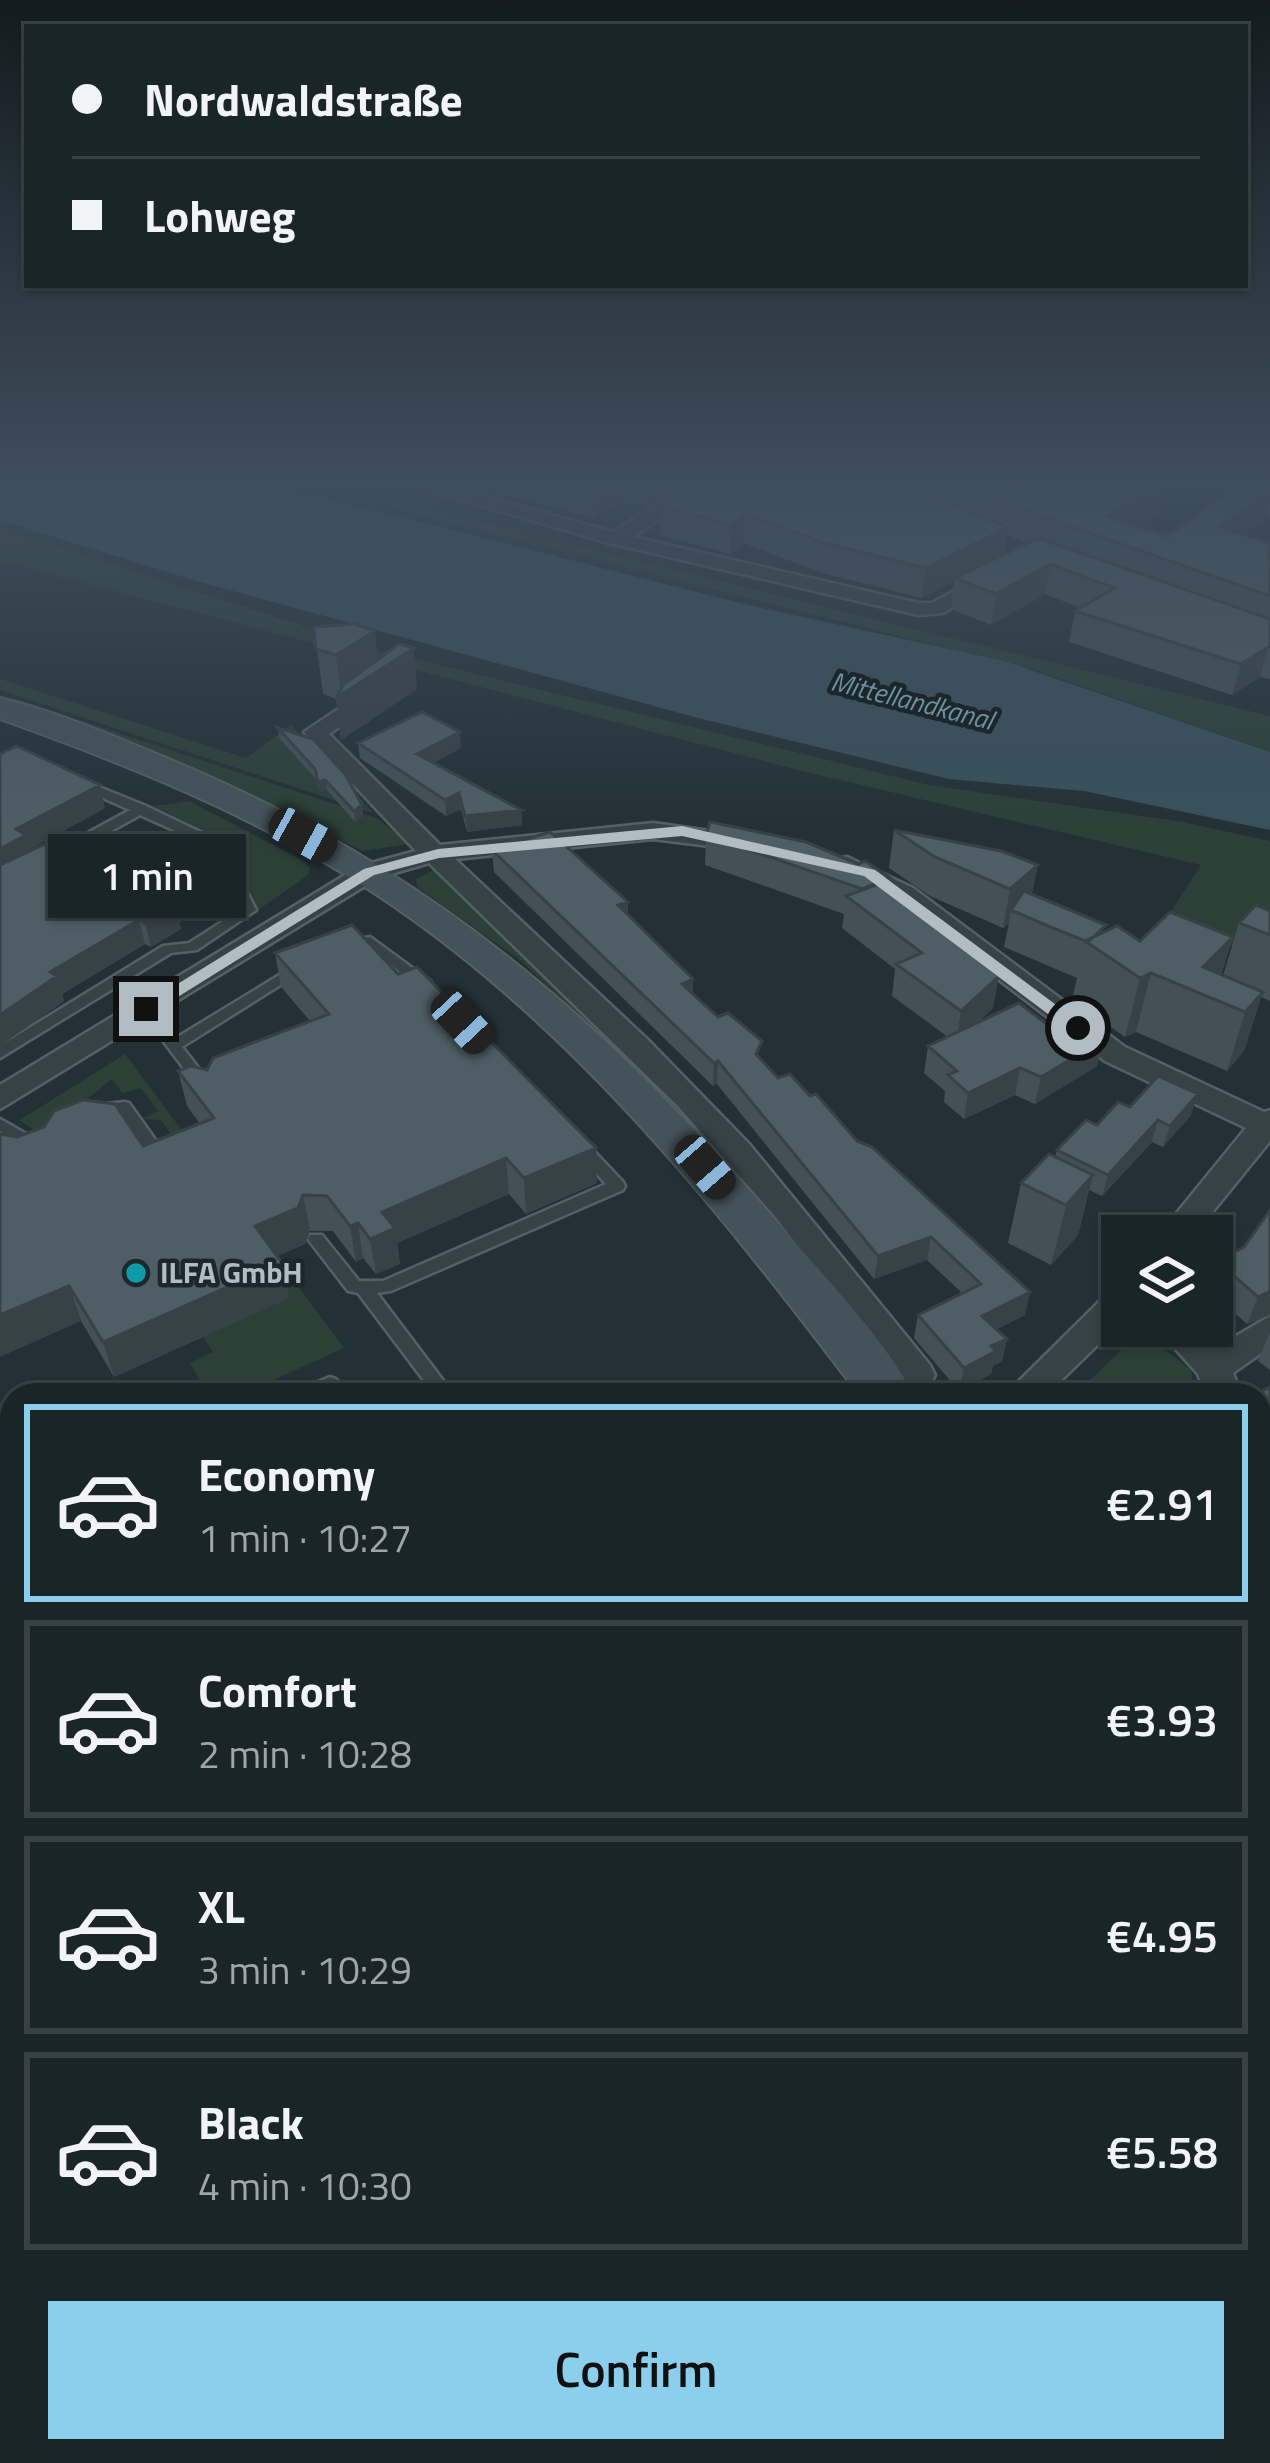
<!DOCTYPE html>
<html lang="en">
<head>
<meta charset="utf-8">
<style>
	:root { --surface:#1a2528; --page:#232d30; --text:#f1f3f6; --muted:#9fa5a8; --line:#384245; --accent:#8ccfec }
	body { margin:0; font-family:"Titillium Web",sans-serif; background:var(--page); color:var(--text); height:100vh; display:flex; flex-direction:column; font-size:45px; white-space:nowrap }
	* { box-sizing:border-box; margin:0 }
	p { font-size:39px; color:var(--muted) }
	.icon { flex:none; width:66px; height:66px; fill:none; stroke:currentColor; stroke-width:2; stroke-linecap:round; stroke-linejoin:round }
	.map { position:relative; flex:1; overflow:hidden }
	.details { position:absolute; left:0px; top:1383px; width:1272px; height:1080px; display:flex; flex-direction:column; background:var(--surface); border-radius:36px 36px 0 0; box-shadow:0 3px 9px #0004,0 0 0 3px var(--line) }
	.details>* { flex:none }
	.top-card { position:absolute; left:24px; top:24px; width:1224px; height:264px; border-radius:0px; box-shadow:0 3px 9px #0004,0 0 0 3px var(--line); display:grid; align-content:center; height:264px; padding:0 48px; background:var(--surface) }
	.buttons { position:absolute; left:1101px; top:1215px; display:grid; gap:24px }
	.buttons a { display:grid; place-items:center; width:132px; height:132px; border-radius:0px; background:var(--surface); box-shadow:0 3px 9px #0004,0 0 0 3px var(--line); font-size:60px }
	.end { position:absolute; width:54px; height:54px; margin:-27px; border:15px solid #b1bdc3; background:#111; box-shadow:0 0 0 6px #111 }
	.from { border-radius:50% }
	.bubble { position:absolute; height:84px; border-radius:0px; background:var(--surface); box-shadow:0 3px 9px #0004,0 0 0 3px var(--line); font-size:39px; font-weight:600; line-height:84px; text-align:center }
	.car { position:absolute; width:36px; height:72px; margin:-36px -18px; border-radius:15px; box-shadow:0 0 9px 3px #0007; background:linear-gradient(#222 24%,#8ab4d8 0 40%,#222 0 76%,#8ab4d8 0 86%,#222 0) }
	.top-card b { display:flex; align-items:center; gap:42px; height:114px; font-size:45px }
	.top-card b+b { border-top:3px solid var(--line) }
	.top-card i { width:30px; height:30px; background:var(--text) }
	ul { padding:21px 0 0; list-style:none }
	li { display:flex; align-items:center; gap:36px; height:198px; margin:0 24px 18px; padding:0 24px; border:6px solid var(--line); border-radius:0px }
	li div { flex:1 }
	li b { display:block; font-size:45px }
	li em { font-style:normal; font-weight:600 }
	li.selected { border-color:var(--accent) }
	li>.icon { width:108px; height:108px; stroke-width:1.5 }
	.cta { display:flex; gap:24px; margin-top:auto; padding:24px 48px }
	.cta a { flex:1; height:138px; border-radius:0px; background:var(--accent); color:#111; font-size:48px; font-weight:600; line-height:138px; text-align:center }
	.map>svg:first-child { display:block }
	.green { fill:#2c4038 }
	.water { fill:#38515b }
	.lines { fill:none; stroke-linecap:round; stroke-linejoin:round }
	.service-casing { stroke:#546064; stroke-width:5 }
	.minor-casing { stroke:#546064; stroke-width:5 }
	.secondary-casing { stroke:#546064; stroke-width:4 }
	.service { fill:#364246; fill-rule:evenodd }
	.minor { fill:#364246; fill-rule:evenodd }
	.secondary { fill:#445259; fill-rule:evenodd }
	.rail-far1 { stroke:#5a696f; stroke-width:10; stroke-dasharray:14 14; stroke-linecap:butt }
	.rail { stroke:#5a696f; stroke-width:14; stroke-dasharray:18 18; stroke-linecap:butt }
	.wall { fill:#435156; fill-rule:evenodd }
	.shaded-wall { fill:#374246 }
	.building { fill:#4e5e64; stroke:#374246; stroke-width:3 }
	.route { fill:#b1bdc3 }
	.culture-dot { fill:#0f9aa8; stroke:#1b272b; stroke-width:4.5 }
	.labels { text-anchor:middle; stroke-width:9; stroke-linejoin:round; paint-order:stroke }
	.far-water-label { font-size:27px; font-style:italic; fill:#6d919f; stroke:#1b272b }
	.poi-label { font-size:30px; font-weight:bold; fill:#b1bdc3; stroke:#1b272b; text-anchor:start }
</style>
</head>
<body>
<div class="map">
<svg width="1270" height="2463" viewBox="0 0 1270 2463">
	<rect width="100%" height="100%" fill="#233136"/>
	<path class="green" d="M302,485H329L1270,716V752L1038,671Z
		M0,529L383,651L929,785L1183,822L1270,841V961L1166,919L1201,865L802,771L0,561Z
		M0,679L246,758L291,725L333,769L327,790L361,799L373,813L0,690Z
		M0,694L377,818L409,844L363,851L235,788Z
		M189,801L300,859L310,868L308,875L258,910L220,840L154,806Z
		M436,869L720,1147L909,1381L589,1024L520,960L417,887L416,879Z
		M125,1054L344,1348L240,1395H203L207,1392L190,1363L213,1352L203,1337L289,1298L161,1120L142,1119L158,1111L141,1088L122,1093L112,1079L42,1136L20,1120Z
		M1141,1331L1191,1370L1195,1395H1075Z
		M12,1898V2037L0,2044V1905Z
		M12,2189V2339L0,2346V2197Z
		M213,2451H534L519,2463H195Z"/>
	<path class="water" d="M0,485H273L744,604L1004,661L1270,752V830L1084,791L949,779L698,718L193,580L0,520Z"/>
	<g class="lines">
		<g class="service-casing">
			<path id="service" d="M82,780L146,806L221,842L256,910L197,950L171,953L0,1058V1046L163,946L189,943L242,909L211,847L140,815L48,866H38V860L130,810L78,787V781Z
				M370,937L430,981L432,984L430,987H420L367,946L346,949L339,945L341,942Z
				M296,965L301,966V972L182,1047L211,1084L208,1087H198L139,1009L146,1005L151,1006L176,1038Z
				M124,1102L129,1103L161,1148L163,1152L161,1156H149L120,1113L100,1115L92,1110L100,1105Z
				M0,1119L40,1142L42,1146L40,1150H28L0,1131Z
				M583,1145L589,1146L623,1182L625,1186L623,1190L391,1291L377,1293L454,1395H435L358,1293L348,1291L308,1239L310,1235H322L359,1281H383L606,1184L575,1150Z
				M330,1377L336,1379L339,1384C329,1398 311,1395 296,1395L299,1390Z
				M12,1455V1470L0,1475V1459Z
				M12,1732V1753L0,1758V1737Z
				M1270,1835V1858L1260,1863V1840Z"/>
		</g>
		<g class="minor-casing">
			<path id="minor" d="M411,485H442L613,532L688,485H710L633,537L918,603H932L982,576L999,580L943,613L918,615L609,543Z
				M374,685L382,687V697L329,734L440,845L653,823L759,838L763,843L750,851L653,839L455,859L648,1040L750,1145L930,1365L935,1375L930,1385H904L774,1215L678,1106L429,863L378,878L0,1109V1085L360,866L416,851L304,732Z
				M847,857L913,888L1125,1047L1264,1112L1270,1110V1141L1193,1236H1158L1246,1128L1105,1061L895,900L838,871V859Z
				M1122,1287V1321L1046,1395H1005L1110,1291Z
				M1270,1316V1347L1233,1373L1241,1395H1205L1198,1374L1155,1326H1194L1216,1348Z
				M0,1470L12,1474V1526L0,1522Z"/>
		</g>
		<g class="secondary-casing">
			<path id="secondary" d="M0,698C58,712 116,737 171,760C428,867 599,1015 779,1224C824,1277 881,1334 914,1395H859C714,1204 562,1011 357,882C246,812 123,763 0,719Z
				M1260,1858L1270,1862V1936L1260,1932Z"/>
		</g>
		<use href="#service" class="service"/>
		<use href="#minor" class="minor"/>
		<use href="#secondary" class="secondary"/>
		<path class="rail-far1" d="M1260,1574L1270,1567
			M1260,1598L1270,1592
			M1260,1644L1270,1637
			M1260,1716L1270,1709"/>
		<path class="rail" d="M0,2397L12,2390
			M0,2435L12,2427
			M52,2463L69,2451
			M148,2463L167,2451"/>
	</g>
	<path class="wall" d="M466,485H1165L1162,487L1156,516L1137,526L1167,536L1270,485V518L1266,517L1242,534L1270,543V679L1260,677L1232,695L1069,642L1075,611L1081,608L1045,594L991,625L951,609L954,582L922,598L822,573L744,543L730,554L660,535V505L676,494V487L645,506L622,501L595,518ZM1007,535L1028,543L1004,554Z
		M314,627L378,659L417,689L341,740L336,699L323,694Z
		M278,728L362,805L363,816L355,822L327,790L320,792L316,779L279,738Z
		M358,743L461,748L433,763L521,810L522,825L467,832L461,809L446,816L360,758Z
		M0,754L105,808L30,849L31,851L141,893L176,897L181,922L179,923L181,929L151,947L145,944L62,994L64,1001L0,1046Z
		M894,830L1032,894L1104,933L1140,941L1233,937L1221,975L1223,976L1239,923L1270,911V1001L1261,997L1244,1051L1227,1071L1136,1032L1125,1037L1072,1000L1077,978L1004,947L1009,923L1003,928L930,896L889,868Z
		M706,835L888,891L993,1008L977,1023L1103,1040L1097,1066L1035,1104L1015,1095L964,1119L944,1102L945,1091L924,1073L928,1046L948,1037L892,996L895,969L842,928L844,914L705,865Z
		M492,850L628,915L693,979V994L760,1058L778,1078L810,1096L857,1141L1025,1315L997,1329L1007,1339L1002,1361L993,1366L991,1374L959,1391L914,1338L918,1315L962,1293L927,1260L874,1279L717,1084L713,1086L494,872Z
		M275,953L597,1183L526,1214L509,1194L397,1243L400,1264L376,1274L363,1258L356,1262L333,1231H310L305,1244L277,1256L289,1298L114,1377L81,1321L17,1137L143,1146L200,1124L187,1106L178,1071L207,1070L310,1021L281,987Z
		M1130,1107L1191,1115L1163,1147L1152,1142L1102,1196L1089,1190L1078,1235L1051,1265L1008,1243L1021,1183L1055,1157L1057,1150Z
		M1270,1210V1315L1247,1324L1212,1293V1276L1217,1261L1244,1247Z
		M1270,1332V1370L1258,1361Z"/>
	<path class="shaded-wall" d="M601,485H622V501L595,518L594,489Z
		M645,485H676V487L645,506Z
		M1140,485H1165L1162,487L1156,516L1110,540L1106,516Z
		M1270,490V500L1266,517L1213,557L1220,527Z
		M745,514L744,543L730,554L731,525Z
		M1008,527L1004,557L955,578L954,582L922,598L926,568Z
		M1050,564L1045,594L991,625L996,594Z
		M375,631L379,670L414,648L417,689L341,740L336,698L341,695L336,655Z
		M1268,646L1260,677L1232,695L1241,664Z
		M460,732L461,748L418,770L417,754Z
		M325,780L327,790L320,792L318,782Z
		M100,785L105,808L30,849L33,859L0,877V849L16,829Z
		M459,793L461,809L446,816L445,800Z
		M362,805L363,816L355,822L354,811Z
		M521,810L522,825L467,832L465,816Z
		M1038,865L1030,904L1011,910L1009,923L1003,928L1010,889Z
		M889,877L886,907L862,889Z
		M176,897L181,922L179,923L181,929L151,947L145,923Z
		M628,902V924L618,905Z
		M139,920L145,944L62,994L64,1001L0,1046V1015L50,972Z
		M1233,937L1215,995L1203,967Z
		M1151,973L1136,1032L1125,1037L1140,978Z
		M999,976L993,1008L956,1043L961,1011Z
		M693,979V1002L682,984Z
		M1263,992L1244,1051L1227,1071L1245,1012Z
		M1103,1040L1097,1066L1035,1104L1041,1077Z
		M718,1061L717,1084L713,1086L714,1063Z
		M1020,1068L1015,1095L964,1119L968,1093Z
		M1198,1094L1191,1115L1163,1147L1170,1126Z
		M1158,1120L1152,1142L1102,1196L1108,1175Z
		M596,1148L597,1183L526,1214L524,1178Z
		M506,1158L509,1194L397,1243L400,1264L376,1274L370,1239L382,1212Z
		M1093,1175L1078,1235L1051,1265L1066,1205Z
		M303,1195L310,1231L305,1244L263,1262L255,1226Z
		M358,1223L363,1258L356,1262L350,1226Z
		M931,1237L927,1260L874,1279L878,1256Z
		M282,1263L289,1298L114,1377L103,1342Z
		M69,1286L81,1321L0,1357V1315Z
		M1270,1291V1315L1247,1324L1258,1297Z
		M1030,1292L1025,1315L978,1339L982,1316Z
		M1007,1339L1002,1361L993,1366L991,1374L959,1391L964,1368L991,1346Z
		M1270,1497V1518L1260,1524V1503Z"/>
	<path class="building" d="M678,485H901L1008,527L926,568L824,543L745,514L731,525L660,505L685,487Z
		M953,485H1157L1162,487L1106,516L1167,536L1238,485H1270V490L1220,527L1270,543V596Z
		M1038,538L1270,619V646L1241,664L1075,611L1115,588L1050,564L996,594L955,578Z
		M355,624L375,631L336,655L316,649L314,627Z
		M399,644L414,648L336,698L344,684Z
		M422,712L460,732L417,754L521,810L465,816L459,793L445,800L358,743Z
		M278,728L313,739L345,774L362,805L354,811L325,780L318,782L315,769Z
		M17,746L100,785L16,829L26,835L0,849V754Z
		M710,822L806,842L858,864L865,861L889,877L862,889L706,835Z
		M894,830L1001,851L1038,865L1010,889L935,857Z
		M550,832L628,902L618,905L693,979L682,984L718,1017L728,1013L762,1041L756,1054L778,1078L790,1074L810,1096L816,1094L857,1141L872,1147L1030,1292L982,1316L1007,1339L991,1346L996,1351L964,1368L918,1315L981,1284L931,1237L878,1256L718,1061L714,1063L492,850Z
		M45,844L141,893L153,886L176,897L170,901L175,904L145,923L139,920L50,972L57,976L0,1015V865Z
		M878,884L999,976L961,1011L896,964L922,953L846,896Z
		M1024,891L1106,925L1088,942L1048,926L1011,910Z
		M1256,905L1270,911V935L1239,923Z
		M1170,912L1233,937L1203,967L1263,992L1245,1012L1151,973L1140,978L1085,941L1117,926L1140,941Z
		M352,925L398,974L417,967L596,1148L524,1178L506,1158L382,1212L395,1228L370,1239L358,1223L350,1226L327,1196L303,1195L298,1208L255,1226L282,1263L103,1342L69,1286L0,1315V1134L17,1137L44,1127L54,1111L83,1100L115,1104L143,1146L214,1118L178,1071L191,1066L207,1070L213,1058L329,1014L275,953Z
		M1019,1003L1061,1035L1081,1025L1103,1040L1041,1077L1020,1068L968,1093L948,1075L957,1071L928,1046Z
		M1158,1076L1198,1094L1170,1126L1158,1120L1108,1175L1057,1150L1086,1120L1097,1125L1118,1102L1130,1107Z
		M1049,1154L1093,1175L1066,1205L1021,1183Z
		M1270,1210V1291L1258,1297L1217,1261L1244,1247Z
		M1270,1387V1417L1267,1419L1270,1422V1497L1260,1503V1397L1262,1396L1258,1393Z
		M1260,2087L1270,2099V2463H615L631,2451H1260Z"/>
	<linearGradient id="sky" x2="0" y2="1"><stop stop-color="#131b1e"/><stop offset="0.58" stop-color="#3f4e5d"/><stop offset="1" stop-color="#3f4e5d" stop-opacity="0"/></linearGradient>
	<rect width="1270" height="830" fill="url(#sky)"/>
	<path class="route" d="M682,826L875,870L1087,1028L1072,1032L864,876L682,836L439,858L374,875L152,1013L137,1009L364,869L438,849Z"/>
	<circle class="culture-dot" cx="136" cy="1273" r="12"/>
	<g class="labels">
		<g class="far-water-label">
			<text transform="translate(912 701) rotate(14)" y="9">Mittellandkanal</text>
		</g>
		<g class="poi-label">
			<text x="160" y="1283">ILFA GmbH</text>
		</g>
	</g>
</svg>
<div class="buttons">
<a><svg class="icon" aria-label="layers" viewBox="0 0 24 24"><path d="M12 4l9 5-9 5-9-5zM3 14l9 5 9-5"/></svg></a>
</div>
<i class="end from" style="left:1078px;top:1028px"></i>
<i class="end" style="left:146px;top:1009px"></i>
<div class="bubble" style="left:48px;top:834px;width:198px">1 min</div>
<i class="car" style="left:303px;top:835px;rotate:119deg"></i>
<i class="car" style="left:462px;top:1022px;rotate:137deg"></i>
<i class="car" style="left:705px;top:1167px;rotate:139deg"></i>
<div class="top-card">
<b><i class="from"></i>Nordwaldstraße</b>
<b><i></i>Lohweg</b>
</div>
<section class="details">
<ul>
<li class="selected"><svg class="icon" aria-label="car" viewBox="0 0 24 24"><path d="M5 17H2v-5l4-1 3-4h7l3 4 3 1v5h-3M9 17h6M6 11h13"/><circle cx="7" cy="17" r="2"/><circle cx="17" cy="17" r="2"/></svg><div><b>Economy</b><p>1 min · 10:27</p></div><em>€2.91</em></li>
<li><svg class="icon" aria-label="car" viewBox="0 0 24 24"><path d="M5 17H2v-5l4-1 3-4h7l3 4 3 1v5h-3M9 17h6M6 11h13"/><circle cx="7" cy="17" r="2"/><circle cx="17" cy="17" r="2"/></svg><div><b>Comfort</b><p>2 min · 10:28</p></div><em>€3.93</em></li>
<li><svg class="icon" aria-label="car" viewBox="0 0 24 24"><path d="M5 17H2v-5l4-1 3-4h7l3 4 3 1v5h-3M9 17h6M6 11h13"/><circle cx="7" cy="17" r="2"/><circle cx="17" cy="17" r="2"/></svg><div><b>XL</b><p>3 min · 10:29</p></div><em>€4.95</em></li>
<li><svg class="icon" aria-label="car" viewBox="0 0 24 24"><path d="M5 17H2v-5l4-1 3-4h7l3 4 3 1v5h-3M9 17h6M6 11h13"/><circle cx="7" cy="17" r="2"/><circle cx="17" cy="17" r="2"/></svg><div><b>Black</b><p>4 min · 10:30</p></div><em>€5.58</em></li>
</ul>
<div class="cta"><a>Confirm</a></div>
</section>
</div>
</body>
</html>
